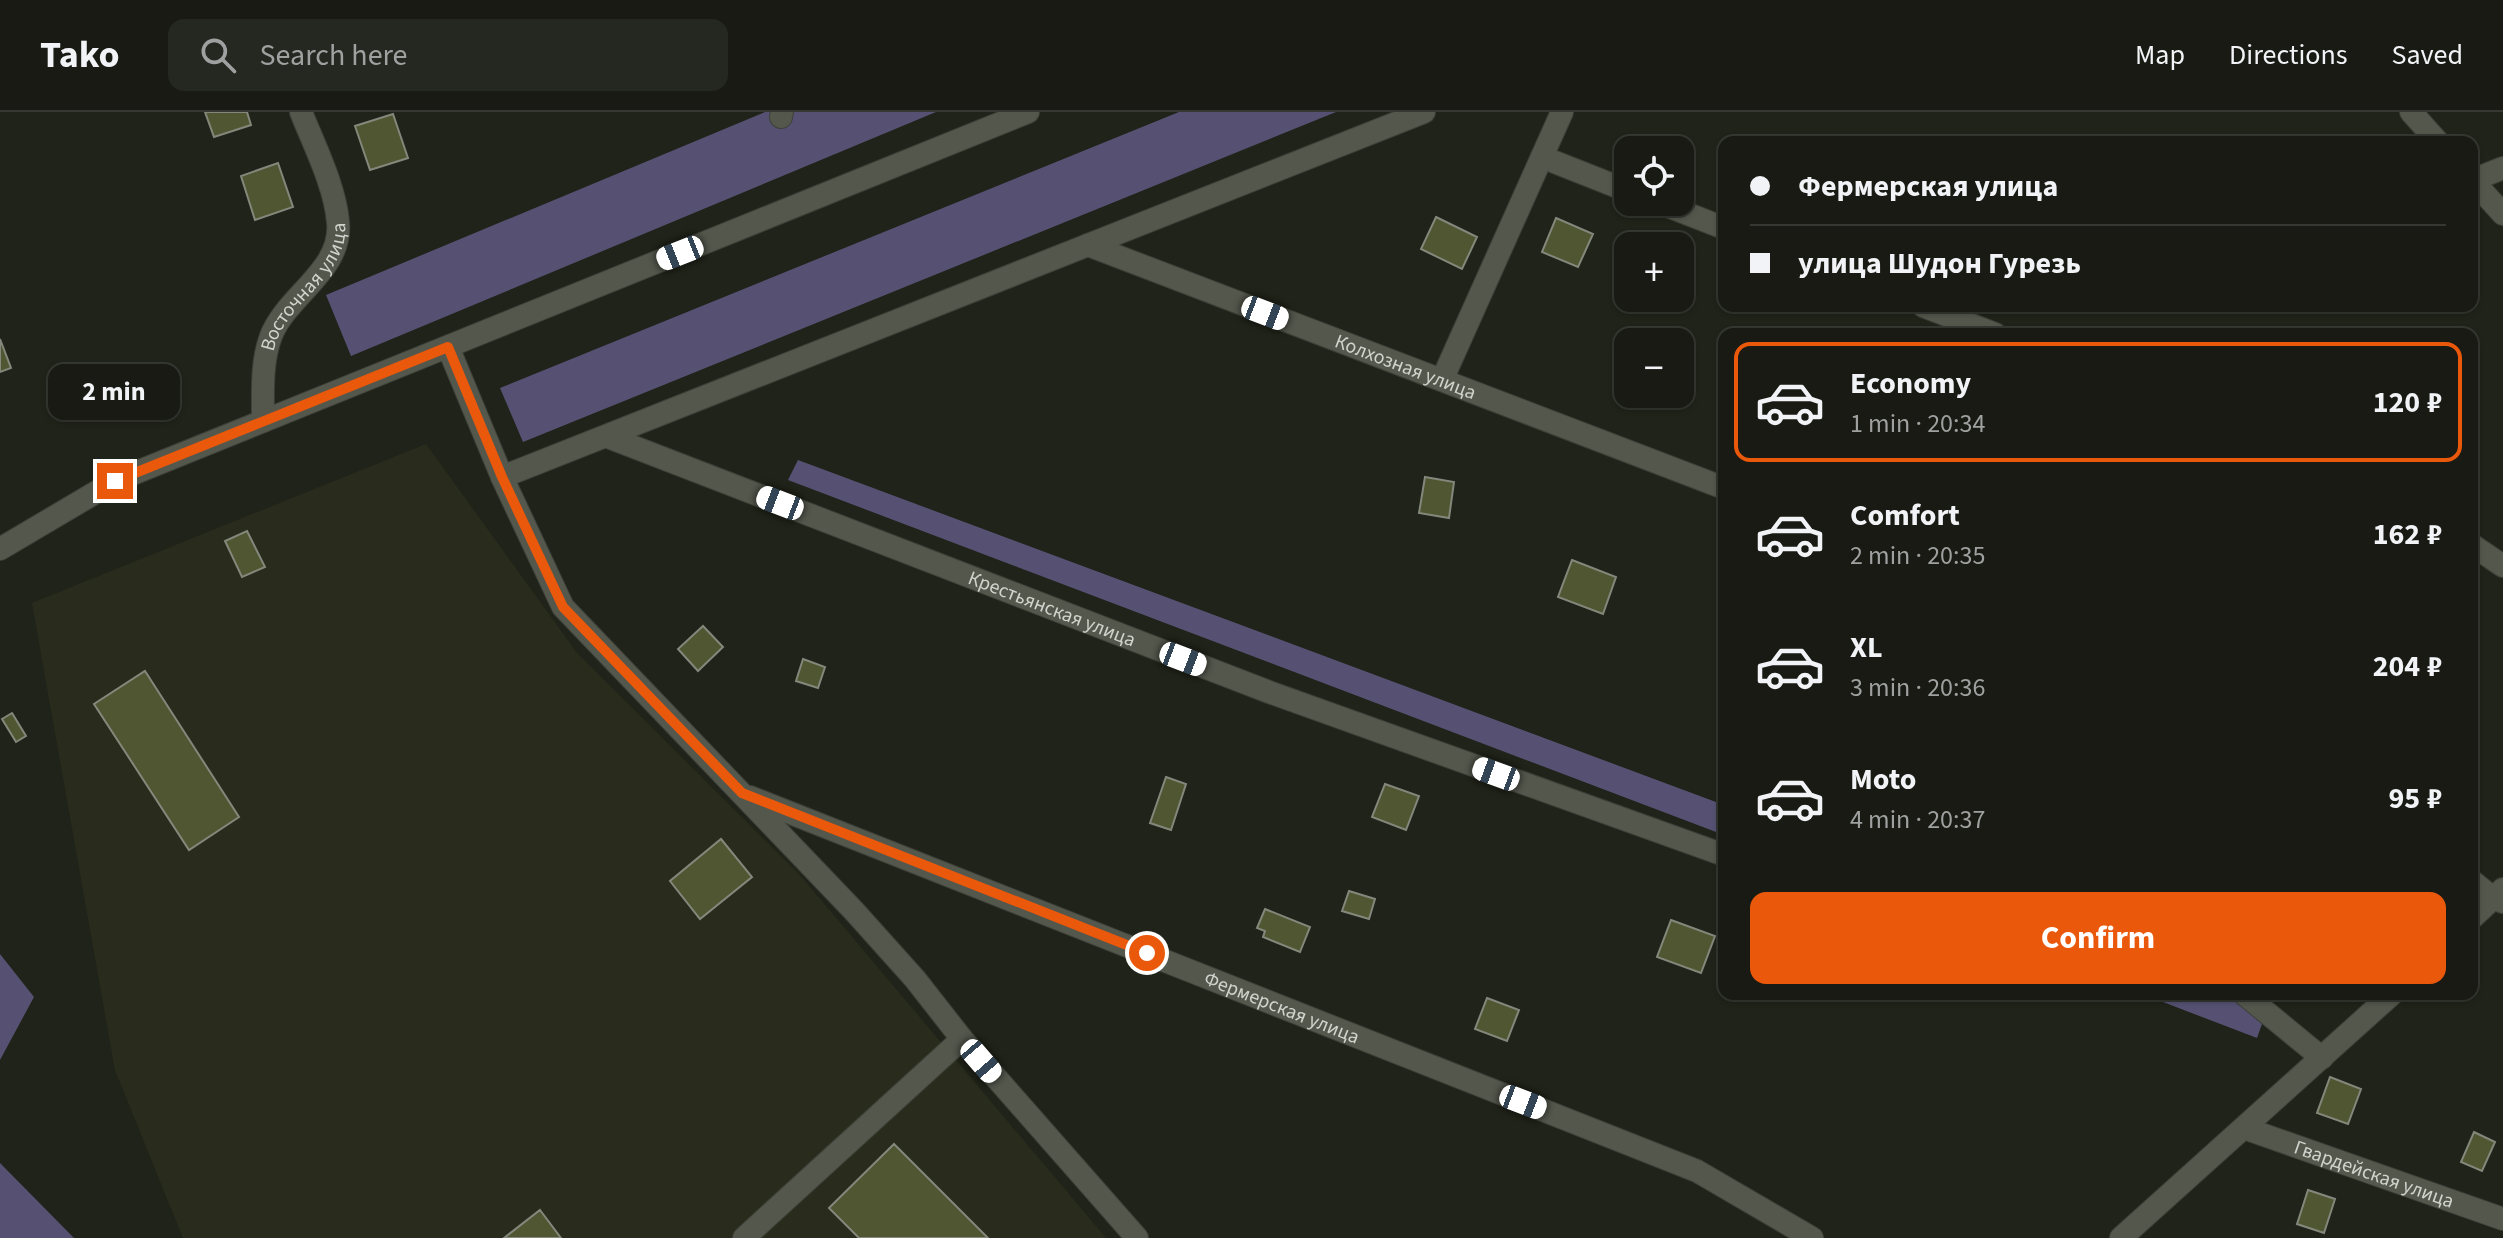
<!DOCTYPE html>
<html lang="en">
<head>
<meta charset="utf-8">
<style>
	:root { --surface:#181a13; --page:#252721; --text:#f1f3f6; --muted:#9fa1a0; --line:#363833; --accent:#ea580c }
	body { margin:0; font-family:"Source Sans 3",sans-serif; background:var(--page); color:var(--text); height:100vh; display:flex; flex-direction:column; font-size:30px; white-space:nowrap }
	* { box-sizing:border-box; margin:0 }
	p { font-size:26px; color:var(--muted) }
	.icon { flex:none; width:44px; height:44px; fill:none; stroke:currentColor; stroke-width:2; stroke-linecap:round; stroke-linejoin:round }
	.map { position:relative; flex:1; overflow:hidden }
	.panel { position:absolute; left:1718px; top:216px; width:760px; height:672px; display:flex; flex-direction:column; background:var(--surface); border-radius:16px; box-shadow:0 2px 6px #0004,0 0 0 2px var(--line) }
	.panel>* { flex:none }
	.guide { position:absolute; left:1718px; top:24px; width:760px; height:176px; border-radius:16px; box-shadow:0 2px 6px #0004,0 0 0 2px var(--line); display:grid; align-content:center; height:176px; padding:0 32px; background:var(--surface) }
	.tools { position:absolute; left:1614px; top:24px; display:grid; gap:16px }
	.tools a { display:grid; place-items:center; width:80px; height:80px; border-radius:16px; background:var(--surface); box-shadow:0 2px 6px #0004,0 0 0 2px var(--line); font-size:40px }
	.end { position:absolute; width:36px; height:36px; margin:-18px; border:10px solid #ea580c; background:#fff; box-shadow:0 0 0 4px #fff }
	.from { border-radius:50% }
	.bubble { position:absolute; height:56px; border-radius:16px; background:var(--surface); box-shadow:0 2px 6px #0004,0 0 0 2px var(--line); font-size:26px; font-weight:700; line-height:56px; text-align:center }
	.car { position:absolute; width:24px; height:48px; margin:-24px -12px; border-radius:10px; box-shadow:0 0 6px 2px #0007; background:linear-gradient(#fff 24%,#345 0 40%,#fff 0 76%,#345 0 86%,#fff 0) }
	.guide b { display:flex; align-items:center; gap:28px; height:76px; font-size:30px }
	.guide b+b { border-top:2px solid var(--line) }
	.guide i { width:20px; height:20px; background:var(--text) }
	ul { padding:14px 0 0; list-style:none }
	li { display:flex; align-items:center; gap:24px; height:120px; margin:0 16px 12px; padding:0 16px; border:4px solid transparent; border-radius:16px }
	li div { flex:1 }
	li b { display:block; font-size:30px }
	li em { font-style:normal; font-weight:700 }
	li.active { border-color:var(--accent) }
	li>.icon { width:72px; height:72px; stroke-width:1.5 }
	.primary-button { display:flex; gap:16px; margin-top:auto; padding:16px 32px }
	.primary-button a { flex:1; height:92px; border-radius:16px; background:var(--accent); color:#fff; font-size:32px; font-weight:700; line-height:92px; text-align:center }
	header { display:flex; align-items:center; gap:48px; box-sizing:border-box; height:112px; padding:0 40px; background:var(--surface); border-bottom:2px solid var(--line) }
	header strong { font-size:38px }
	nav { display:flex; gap:44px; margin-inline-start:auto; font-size:28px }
	.search { width:560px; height:72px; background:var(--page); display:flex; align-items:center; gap:20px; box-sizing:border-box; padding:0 28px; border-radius:16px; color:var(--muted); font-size:30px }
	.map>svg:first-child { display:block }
	.built { fill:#292c1c }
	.forest { fill:#565173 }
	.building { fill:#4f5631; stroke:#84877b; stroke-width:2 }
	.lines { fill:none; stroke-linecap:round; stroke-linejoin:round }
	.minor-casing { stroke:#3e4038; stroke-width:24 }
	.minor { stroke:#54574c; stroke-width:22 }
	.route { stroke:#ea580c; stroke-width:10 }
	.labels { text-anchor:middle; stroke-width:6; stroke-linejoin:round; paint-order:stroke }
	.street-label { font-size:20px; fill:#d1d3cc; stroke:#171910 }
</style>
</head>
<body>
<header>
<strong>Tako</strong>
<div class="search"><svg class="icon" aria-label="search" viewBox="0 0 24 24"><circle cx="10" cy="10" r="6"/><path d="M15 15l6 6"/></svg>Search here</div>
<nav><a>Map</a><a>Directions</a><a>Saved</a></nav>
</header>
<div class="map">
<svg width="2503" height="1126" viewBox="0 0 2503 1126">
	<rect width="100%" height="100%" fill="#202319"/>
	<path class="built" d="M426,332L577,541L799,762L1106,1126H183L115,958L32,491Z"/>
	<path class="forest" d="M765,0H936L351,244L326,183Z
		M1179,0H1336L523,330L500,276Z
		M798,348L1724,693V723L788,368Z
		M0,842L34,885L0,948Z
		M2142,882H2234L2268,895L2257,926Z
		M0,1051L74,1126H0Z"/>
	<path class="building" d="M205,0H247L251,13L214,25Z
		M393,2L408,46L370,58L355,14Z
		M278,51L293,95L255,108L241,64Z
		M1436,105L1477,125L1462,157L1421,137Z
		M1556,106L1593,122L1578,155L1542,140Z
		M0,227L11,256L0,260Z
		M1425,365L1454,370L1449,406L1419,401Z
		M247,419L265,455L242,465L225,429Z
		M1572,448L1616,465L1603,502L1558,485Z
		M703,514L723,535L698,559L678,537Z
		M803,547L825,555L818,576L796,569Z
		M145,559L239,705L189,738L94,592Z
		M12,601L26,624L16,630L2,607Z
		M1166,665L1186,672L1171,718L1150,711Z
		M1385,672L1419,684L1406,718L1372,705Z
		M721,727L752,765L700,807L670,769Z
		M1349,779L1375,787L1369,807L1342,799Z
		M1265,797L1310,815L1300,840L1263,825L1265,819L1257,816Z
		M1671,808L1715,824L1701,861L1657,845Z
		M1487,886L1519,898L1507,929L1475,917Z
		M2330,965L2361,977L2348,1012L2317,1001Z
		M2474,1020L2495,1030L2482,1059L2461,1050Z
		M894,1032L988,1126H859L829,1096Z
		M2308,1078L2335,1087L2324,1121L2297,1112Z
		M540,1098L561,1126H504Z"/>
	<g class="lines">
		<g class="minor-casing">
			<g id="minor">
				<path d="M2411,0L2438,30"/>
				<path d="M781,5L782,0"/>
				<path d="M1542,45L1628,79"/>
				<path d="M2472,68L2503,102"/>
				<path d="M2473,68L2503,56"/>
				<path d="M1657,90L1724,116"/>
				<path id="s1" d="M1088,133L1724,376"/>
				<path d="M1923,194L1995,222"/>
				<path d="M448,235L502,365L563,495L854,799L915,867L962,927L744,1126"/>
				<path d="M1442,268L1562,0"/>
				<path id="s2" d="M263,309C263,282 261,250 271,224C287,183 343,158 338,110C335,74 314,33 301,0"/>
				<path id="s3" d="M608,325L1269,580L1724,743"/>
				<path d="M502,365L1424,0"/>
				<path d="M2472,433L2503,454"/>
				<path d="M0,437L115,369L1028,0"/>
				<path id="s4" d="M750,685L1697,1059L1812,1126"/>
				<path d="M2472,769L2493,786L2503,790"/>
				<path d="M2472,806L2503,777"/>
				<path d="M2244,882L2322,946"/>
				<path d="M962,927L1137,1126"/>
				<path id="s5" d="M2244,1016L2503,1107"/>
				<path d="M2121,1126L2392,882"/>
			</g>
		</g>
		<use href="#minor" class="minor"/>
	</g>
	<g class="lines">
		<path class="route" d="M115,369L448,235L502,365L563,495L742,681L1147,841"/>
	</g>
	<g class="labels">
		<g class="street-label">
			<text dy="7" stroke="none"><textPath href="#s2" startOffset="146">Восточная улица</textPath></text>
			<text dy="7" stroke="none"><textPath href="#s1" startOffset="340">Колхозная улица</textPath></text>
			<text dy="7" stroke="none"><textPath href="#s3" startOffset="476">Крестьянская улица</textPath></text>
			<text dy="7" stroke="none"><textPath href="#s4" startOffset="572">Фермерская улица</textPath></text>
			<text dy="7" stroke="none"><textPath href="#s5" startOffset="138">Гвардейская улица</textPath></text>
		</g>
	</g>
</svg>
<div class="tools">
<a><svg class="icon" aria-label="locate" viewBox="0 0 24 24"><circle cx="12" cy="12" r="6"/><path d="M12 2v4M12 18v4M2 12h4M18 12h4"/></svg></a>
<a>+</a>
<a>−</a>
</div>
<i class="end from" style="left:1147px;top:841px"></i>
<i class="end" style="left:115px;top:369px"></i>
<div class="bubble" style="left:48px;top:252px;width:132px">2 min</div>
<i class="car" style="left:680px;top:141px;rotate:248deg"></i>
<i class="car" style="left:1265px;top:201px;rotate:111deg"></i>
<i class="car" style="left:780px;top:391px;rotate:291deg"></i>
<i class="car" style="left:1183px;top:547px;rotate:111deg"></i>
<i class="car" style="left:1496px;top:662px;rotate:290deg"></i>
<i class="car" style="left:981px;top:949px;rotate:139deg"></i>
<i class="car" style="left:1523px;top:990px;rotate:111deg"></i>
<div class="guide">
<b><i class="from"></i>Фермерская улица</b>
<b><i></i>улица Шудон Гурезь</b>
</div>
<section class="panel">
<ul>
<li class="active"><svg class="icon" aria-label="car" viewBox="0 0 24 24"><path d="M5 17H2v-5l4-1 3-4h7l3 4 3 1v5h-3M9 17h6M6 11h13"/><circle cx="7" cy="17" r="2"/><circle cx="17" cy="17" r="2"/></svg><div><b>Economy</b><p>1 min · 20:34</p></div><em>120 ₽</em></li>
<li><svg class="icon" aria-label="car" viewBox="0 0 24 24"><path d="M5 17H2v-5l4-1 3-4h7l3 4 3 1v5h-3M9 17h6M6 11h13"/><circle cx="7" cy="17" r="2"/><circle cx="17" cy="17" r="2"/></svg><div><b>Comfort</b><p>2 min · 20:35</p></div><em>162 ₽</em></li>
<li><svg class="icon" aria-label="car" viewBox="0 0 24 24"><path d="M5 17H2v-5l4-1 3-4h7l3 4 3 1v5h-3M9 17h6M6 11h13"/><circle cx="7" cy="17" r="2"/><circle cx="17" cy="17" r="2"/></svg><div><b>XL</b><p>3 min · 20:36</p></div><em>204 ₽</em></li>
<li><svg class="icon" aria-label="car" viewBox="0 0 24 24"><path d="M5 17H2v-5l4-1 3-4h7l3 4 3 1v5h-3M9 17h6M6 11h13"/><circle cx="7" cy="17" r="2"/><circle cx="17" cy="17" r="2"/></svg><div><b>Moto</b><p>4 min · 20:37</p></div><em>95 ₽</em></li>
</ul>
<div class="primary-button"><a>Confirm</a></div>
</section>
</div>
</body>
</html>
